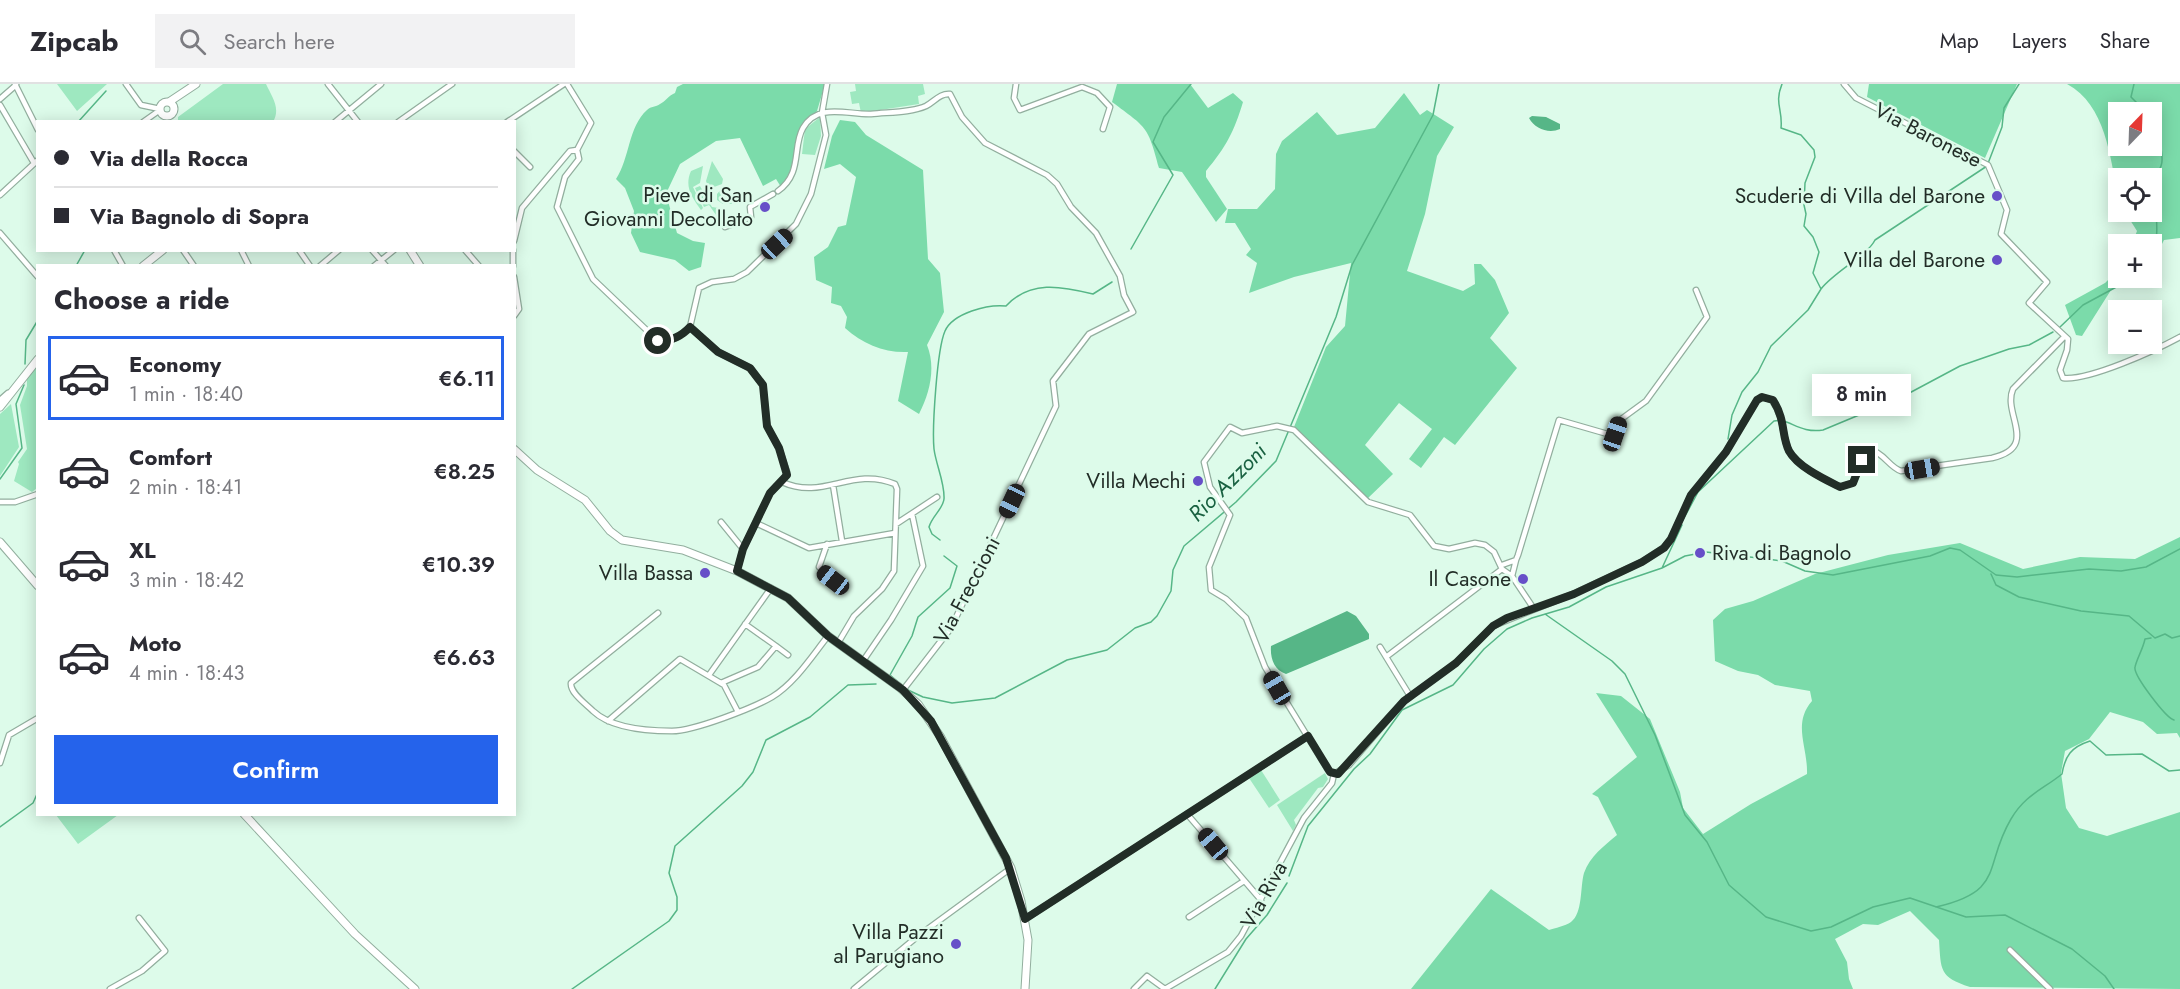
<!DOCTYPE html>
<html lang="en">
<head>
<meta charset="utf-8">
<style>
	:root { --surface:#fff; --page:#f2f2f3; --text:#2b2b33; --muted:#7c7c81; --line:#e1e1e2; --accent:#2563eb }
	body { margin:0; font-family:Jost,sans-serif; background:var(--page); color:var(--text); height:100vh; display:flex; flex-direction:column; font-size:22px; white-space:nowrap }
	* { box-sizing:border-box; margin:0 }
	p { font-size:20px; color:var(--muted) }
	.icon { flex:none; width:33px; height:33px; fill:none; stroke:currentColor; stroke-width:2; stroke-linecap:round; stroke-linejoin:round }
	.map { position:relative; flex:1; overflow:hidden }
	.panel { position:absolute; left:36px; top:180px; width:480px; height:552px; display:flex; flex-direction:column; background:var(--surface); border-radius:0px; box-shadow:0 3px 15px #0003 }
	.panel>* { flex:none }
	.hud { position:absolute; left:36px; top:36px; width:480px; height:132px; border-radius:0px; box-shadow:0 3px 15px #0003; display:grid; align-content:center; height:132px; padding:0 18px; background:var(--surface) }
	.needle { width:39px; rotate:23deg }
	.tools { position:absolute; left:2108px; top:18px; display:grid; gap:12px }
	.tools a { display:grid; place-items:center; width:54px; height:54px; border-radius:0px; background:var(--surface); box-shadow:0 3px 15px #0003; font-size:30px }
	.end { position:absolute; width:27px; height:27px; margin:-14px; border:8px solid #222d27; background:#fff; box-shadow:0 0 0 3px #fff }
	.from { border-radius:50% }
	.bubble { position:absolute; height:42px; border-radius:0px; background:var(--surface); box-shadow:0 3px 15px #0003; font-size:20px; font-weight:600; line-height:42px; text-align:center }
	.car { position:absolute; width:18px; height:36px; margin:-18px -9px; border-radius:8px; box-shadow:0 0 4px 2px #0007; background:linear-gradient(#222 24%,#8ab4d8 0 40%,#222 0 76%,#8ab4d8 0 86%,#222 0) }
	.hud b { display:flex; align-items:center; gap:21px; height:57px; font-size:22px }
	.hud b+b { border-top:2px solid var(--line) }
	.hud i { width:15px; height:15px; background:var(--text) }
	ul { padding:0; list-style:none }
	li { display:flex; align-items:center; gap:18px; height:84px; margin:0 12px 9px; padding:0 6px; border:3px solid transparent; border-radius:0px }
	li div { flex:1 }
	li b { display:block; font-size:22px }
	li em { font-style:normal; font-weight:600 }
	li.selected { border-color:var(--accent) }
	li>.icon { width:54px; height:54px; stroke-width:1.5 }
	h2 { padding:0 18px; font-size:27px; line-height:72px }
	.button { display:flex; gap:12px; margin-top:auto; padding:12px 18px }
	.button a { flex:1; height:69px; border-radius:0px; background:var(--accent); color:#fff; font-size:24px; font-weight:600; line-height:69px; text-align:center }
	header { display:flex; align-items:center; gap:36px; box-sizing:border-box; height:84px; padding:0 30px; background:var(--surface); border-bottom:2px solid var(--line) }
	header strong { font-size:28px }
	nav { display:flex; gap:33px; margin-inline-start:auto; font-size:21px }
	.search { width:420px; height:54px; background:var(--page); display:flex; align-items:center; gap:15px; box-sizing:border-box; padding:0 21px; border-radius:0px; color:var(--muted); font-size:22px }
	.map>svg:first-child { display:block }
	.green { fill:#9ee8c0 }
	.forest { fill:#7bdbaa; fill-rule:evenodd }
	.water { fill:#56b687 }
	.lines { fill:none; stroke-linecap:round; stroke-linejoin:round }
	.stream { stroke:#56b687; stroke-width:1.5 }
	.street-casing { stroke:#92ae9e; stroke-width:7 }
	.secondary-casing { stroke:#92ae9e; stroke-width:9 }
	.street { stroke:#fff; stroke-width:4.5 }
	.secondary { stroke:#fff; stroke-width:7 }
	.route { stroke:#222d27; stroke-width:8 }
	.poi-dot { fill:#674fc8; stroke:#ddfbea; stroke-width:2 }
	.labels { text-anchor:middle; stroke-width:5; stroke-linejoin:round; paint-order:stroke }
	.street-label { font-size:21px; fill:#222d27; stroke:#ddfbea }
	.poi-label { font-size:21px; fill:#222d27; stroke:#ddfbea; text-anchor:end }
	.water-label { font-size:22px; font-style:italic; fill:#196141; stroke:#ddfbea }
</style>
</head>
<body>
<header>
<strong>Zipcab</strong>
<div class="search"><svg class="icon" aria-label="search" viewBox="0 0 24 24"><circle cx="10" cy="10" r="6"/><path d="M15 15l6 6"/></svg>Search here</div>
<nav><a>Map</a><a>Layers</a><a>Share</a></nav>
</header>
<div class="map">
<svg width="2180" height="905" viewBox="0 0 2180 905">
	<rect width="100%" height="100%" fill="#ddfbea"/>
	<path class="green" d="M57,0H107L77,27Z
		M223,0H266C272,13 281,24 273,38L178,37V33Z
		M855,0H923L925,10L918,12L919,20L861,29L859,19L852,20L850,8L856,7Z
		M820,33L821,52L815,71L802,70L805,45Z
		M712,77L723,95L722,100L714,103L708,102L706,97Z
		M703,82L700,99L693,103L703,124L701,126C692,113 684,103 691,87Z
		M700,102L712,123L725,125L729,135L721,138L709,121L704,123L695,104Z
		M724,102L729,103L737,116L731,120H723L717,116V110Z
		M37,281V404L32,408L14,397L19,380L18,378L27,365L20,321L27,302V294Z
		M11,320L19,363L0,392V330Z
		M1261,686L1280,716L1269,724L1249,694Z
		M1325,689L1328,695L1323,703L1318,704L1294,736L1296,741L1293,747L1277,721Z
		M56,731H118L78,760Z"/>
	<path class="forest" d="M683,0H825L817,27L800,45L790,88L781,103L776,95L763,102L740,54L716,57L680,80L663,116L668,117L677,149L693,157L705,159L701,183L689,187L675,176L640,168L631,149L634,127L625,104L616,95C630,74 628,43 647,26C651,22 656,23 660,20C666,17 668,12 675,9L677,3Z
		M1117,0H1190L1208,24L1233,9L1243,18C1234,48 1226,63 1206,87V93L1227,125L1216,138L1182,88L1159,84C1148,42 1147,44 1112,18Z
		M1869,0H2017L1985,74L1867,13Z
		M2067,0H2180V154L2164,156L2151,182V160H2132L2137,147L2125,128H2151V94H2118V112C2110,73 2106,21 2067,0ZM2151,28V62H2118V28Z
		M1404,9L1420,31L1427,26L1454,43L1437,72L1425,130L1407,187L1463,207L1475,200L1474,180H1481L1495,196L1509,229L1490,254L1517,284L1455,361L1444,353L1421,384L1409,375L1432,345L1399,319L1365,361L1393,390L1367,415L1294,343L1326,263L1345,242L1351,179L1294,193L1249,209L1257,179L1246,171L1251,165L1235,139H1225L1228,125H1257L1275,105L1276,70L1282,57L1317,28L1337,51L1375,44Z
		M840,36L855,38L866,51L923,86L928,175L940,189L944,228L927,261C936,283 930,309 919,330L898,317L908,268C884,269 863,260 845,244L847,233L841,222L831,219L832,203L816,196L814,173L828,163L838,143L846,141L856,93L840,80L824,85L832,52Z
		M2118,186V194H2132L2111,206L2082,252L2076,251L2065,221L2105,199Z
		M2180,453V654L2177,649L2157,650L2143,638L2110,628L2089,655L2065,667L2061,689L2066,724L2079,744L2107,752L2180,728V905L1970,903C1939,893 1941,886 1939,856L1910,827L1878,841L1863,840L1835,855L1847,878L1849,895L1853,905H1411L1491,805L1549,846C1555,844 1565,842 1571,838C1583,829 1580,803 1584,789C1590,772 1604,762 1617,751L1598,713L1592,710L1637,673L1596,609L1621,612L1650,635L1680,708L1683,724L1703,750L1751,720L1807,690C1808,663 1792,640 1812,617L1810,607L1775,601L1758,591L1738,587L1715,577L1713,536L1725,525L1753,517L1815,490L1888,471L1960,459L2023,485L2080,473L2135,475Z"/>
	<path class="water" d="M1532,32L1546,33L1560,40V45C1549,50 1535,45 1529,34Z
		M1347,527L1356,532L1369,550V555L1286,590C1274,586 1270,574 1271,562Z"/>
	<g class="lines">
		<path class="stream" d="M2134,0L2131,13L2146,28
			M2151,37C2156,49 2163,65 2162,77C2162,85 2155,90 2154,98C2154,116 2162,158 2151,171
			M78,38L106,7
			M1131,165L1173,91L1153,58L1164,33L1191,0
			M76,182L85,166
			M1821,205C1835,187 1867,172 1875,156L1987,82L2002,43L2004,24L2019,0
			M2060,243L2083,221L2133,194
			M25,280L26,256L38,236
			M1728,355L1732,331L1742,308L1758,288L1771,262L1808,226L1821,205L1813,189L1819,168L1813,153L1804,142L1806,130L1804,121L1805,99L1815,73L1814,66L1801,51L1781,44C1783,25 1774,20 1782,0
			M0,395L22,364L16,320L24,301
			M1683,436L1698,408L1774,337C1788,333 1799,350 1823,346L1900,314L1960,282L2009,265L2029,261L2053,248
			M940,456L932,450L929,443C932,432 943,425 944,415C945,399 936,381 934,365C932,344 937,265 945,247C953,229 988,220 1006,222C1030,196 1061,202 1093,210L1112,198
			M1662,484L1682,441
			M1991,490L1996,501L2019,513L2081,527L2129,532L2155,554L2165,550L2172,554L2180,552
			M1545,530L1612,577L1625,590L1655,651L1685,731L1707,758L1729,801L1766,833L1811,847L1831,843L1873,823L1910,814L1966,833L2005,831L2072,865L2105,892L2114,905
			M2151,554L2145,555C2143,565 2137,574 2135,583C2133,591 2166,634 2174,636
			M897,597L890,591L912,552L918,533L950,504L957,482L944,472
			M908,606L923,613L952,619L995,614L1067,576L1107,566L1135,544L1151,538L1157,532L1171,507L1173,486L1184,462L1236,418L1276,377L1336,233L1352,181L1433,31L1439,0
			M0,743L33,719L38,708
			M1289,792L1308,742L1354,685L1370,670L1402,626L1453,601L1484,565L1507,545L1532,534L1569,523L1606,503L1662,484L1685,472L1706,468L1767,475L1782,477L1805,487L1833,491L1930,472L1950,464L1960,466L1996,491L2017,493L2089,485L2121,487L2146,483L2180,465
			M1936,823C2006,807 1983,782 2011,735C2025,711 2042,706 2062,690C2065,672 2071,663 2090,657L2106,671L2142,670L2169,687L2180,686
			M572,905L669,837L677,826V813L669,789L675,762L742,702L753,688L766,656L810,633L848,601L876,600
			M1215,905L1246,855L1267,831L1287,799"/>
		<g class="street-casing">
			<path id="street" d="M15,0L38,46
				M126,0L141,21L160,25
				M328,0L358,38
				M567,0L591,39L577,66
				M1016,0L1014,14L1020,26L1082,3L1097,9L1110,23L1103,45
				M1844,0L1856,14L1988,81L2007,126L2001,150L2047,198L2029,219L2068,255L2067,266L2060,286L2063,294C2089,297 2156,266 2180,253
				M0,15L16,1
				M0,21L34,79
				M143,38L160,26
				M335,38L381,0
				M398,38L452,0
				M507,38L564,0
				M577,66L579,75L565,93L557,123L593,195L658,257H668L678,253L690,243L699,204L712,198L734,195L747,188L796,140L811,110L826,51L822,29L827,0
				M514,67L530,83
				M778,107C803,89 792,63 803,44C818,18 848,31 871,30C888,28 910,29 926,22C934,18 940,9 950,10L962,33L985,59L1047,91L1057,100L1071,123L1096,149L1120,192L1124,211L1133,228L1089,250L1053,297L1056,322L951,544L903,606
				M0,111L38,76
				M725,143L751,133L750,123L773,110
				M0,149L38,193
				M514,157L522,124L570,67L577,66
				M114,166L123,182
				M183,166L194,182
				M241,166L249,182
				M299,166L310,182
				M372,166L386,182
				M465,166L479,182
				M320,182L339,166
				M374,182L394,166
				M513,182V166
				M514,193L519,225L514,232
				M690,243L718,268L750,284L763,301L767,342L779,364L787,388L784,396L770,409L743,465L737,487
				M0,316L8,309
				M782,398C824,417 851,382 895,400L897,405L894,487L882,505L854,532L838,559
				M833,401L842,457
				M0,418H15L38,410
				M721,438L743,465
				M756,439L809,464L895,449
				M896,440L937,413
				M827,460L819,483L845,505
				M1502,481L1516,476L1518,471L1559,336L1611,351L1615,350L1620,336L1646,317L1707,233L1696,206
				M1512,492L1516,476
				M658,529L571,599C570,609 586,620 593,627C611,644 648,647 672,647C694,647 753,624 772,613C795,599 812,572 828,552
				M776,562L788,571
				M1380,563L1410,612
				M1386,573L1502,485
				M863,577L891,536L923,482L912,430
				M709,591L771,504
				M721,599L758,583L776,562L745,540
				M608,637L680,575L724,601L738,628
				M0,679L9,651L38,634
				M1334,690L1349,681L1404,617L1456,579L1493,542L1573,510L1642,478L1663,464L1671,455L1691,411L1726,368L1757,316L1762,313L1772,316C1786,337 1781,350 1789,367C1798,383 1824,395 1840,403L1853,399L1865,370L1871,366C1884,369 1889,383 1901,387L1992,374C2040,363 2002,330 2013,305L2064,253
				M1334,690L1328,686L1265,583L1246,534L1226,515L1211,506L1209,483L1230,431L1210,403L1204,378L1230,343L1242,349L1277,342L1294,346L1368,418L1410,431L1434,462L1449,465L1475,459L1485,461L1494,468L1502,485L1512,492L1534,525
				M1187,730L1261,816
				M1189,833L1244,797
				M1025,835L1308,652
				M2010,866L2050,905
				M110,905L142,887L165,867L139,834
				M854,905L918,852L1011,784
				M1134,905L1147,892L1165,905
				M1165,905L1228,868L1241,852L1304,734L1332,699L1334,690"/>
		</g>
		<g class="secondary-casing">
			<path id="secondary" d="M169,18L196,0
				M160 25a7 7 0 1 1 14 0a7 7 0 1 1-14 0Z
				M410,166L420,182
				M143,182L163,166
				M0,323L38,275
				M514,365L537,386L585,416L610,447L622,456L683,466L737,487L788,514L828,552L899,603L918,620L940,652L1011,784L1021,817L1028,856L1025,905
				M0,458L38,502
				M244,730L355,850L415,905"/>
		</g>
		<use href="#street" class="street"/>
		<use href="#secondary" class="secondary"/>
	</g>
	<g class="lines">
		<path class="route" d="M658,257C671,257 681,253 690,243L718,268L750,284L763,301L767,342L779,364L787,391L770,409L743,465L737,487L788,514L828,552L903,606L931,637L1006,774L1025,835L1308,652L1330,688L1338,690L1404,617L1456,579L1493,542L1507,534L1574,510L1642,478L1664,464L1671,455L1691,411L1726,368L1757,316L1762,313L1773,316C1786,337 1781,350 1789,367C1798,383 1824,395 1840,403L1853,399L1862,376"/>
	</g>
	<g class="poi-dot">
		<circle cx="1997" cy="112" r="6"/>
		<circle cx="765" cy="123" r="6"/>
		<circle cx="1997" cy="176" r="6"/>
		<circle cx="1198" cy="397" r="6"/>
		<circle cx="1700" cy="469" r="6"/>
		<circle cx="705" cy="489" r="6"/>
		<circle cx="1523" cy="495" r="6"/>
		<circle cx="956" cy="860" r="6"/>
	</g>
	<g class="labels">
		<g class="street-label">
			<text transform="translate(1928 51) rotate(27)" y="7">Via Baronese</text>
			<text transform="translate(967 506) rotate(-62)" y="7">Via Freccioni</text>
			<text transform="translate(1264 811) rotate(-61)" y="7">Via Riva</text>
		</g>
		<g class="poi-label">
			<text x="753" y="118">Pieve di San<tspan x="753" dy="24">Giovanni Decollato</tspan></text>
			<text x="1985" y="119">Scuderie di Villa del Barone</text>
			<text x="1985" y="183">Villa del Barone</text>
			<text x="1186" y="404">Villa Mechi</text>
			<text x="1712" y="476" text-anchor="start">Riva di Bagnolo</text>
			<text x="693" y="496">Villa Bassa</text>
			<text x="1511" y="502">Il Casone</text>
			<text x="944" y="855">Villa Pazzi<tspan x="944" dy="24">al Parugiano</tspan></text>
		</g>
		<g class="water-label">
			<text transform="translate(1227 398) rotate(-45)" y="8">Rio Azzoni</text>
		</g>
	</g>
</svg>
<div class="tools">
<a><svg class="needle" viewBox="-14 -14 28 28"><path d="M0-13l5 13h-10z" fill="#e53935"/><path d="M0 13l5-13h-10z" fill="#7c7c81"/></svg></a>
<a><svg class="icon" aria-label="locate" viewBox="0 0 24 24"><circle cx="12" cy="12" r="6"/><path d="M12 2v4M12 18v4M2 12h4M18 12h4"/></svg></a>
<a>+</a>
<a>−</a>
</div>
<i class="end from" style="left:658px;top:257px"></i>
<i class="end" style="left:1862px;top:376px"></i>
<div class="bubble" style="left:1812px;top:290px;width:99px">8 min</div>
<i class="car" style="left:777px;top:160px;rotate:47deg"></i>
<i class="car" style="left:1615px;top:350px;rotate:19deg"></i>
<i class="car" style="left:1922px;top:385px;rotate:80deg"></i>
<i class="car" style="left:1012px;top:417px;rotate:205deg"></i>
<i class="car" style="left:833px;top:496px;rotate:308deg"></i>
<i class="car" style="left:1277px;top:604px;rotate:330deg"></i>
<i class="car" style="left:1213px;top:760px;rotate:320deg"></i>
<div class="hud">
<b><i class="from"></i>Via della Rocca</b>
<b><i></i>Via Bagnolo di Sopra</b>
</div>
<section class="panel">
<h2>Choose a ride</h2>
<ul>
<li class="selected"><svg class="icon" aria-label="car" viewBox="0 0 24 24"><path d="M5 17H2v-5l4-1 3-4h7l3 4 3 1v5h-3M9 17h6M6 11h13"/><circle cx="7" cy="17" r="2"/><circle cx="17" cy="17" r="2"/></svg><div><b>Economy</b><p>1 min · 18:40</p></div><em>€6.11</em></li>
<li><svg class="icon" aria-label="car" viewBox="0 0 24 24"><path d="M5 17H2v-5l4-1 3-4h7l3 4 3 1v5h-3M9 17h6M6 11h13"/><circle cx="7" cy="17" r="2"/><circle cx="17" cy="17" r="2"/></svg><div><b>Comfort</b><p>2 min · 18:41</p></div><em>€8.25</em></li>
<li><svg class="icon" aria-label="car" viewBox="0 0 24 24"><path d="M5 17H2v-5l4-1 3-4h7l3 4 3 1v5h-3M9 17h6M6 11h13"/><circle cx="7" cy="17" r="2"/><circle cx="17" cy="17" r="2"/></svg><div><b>XL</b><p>3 min · 18:42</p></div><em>€10.39</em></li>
<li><svg class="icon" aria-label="car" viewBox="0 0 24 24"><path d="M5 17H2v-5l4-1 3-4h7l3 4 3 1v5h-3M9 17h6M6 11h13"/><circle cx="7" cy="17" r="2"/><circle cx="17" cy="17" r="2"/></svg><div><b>Moto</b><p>4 min · 18:43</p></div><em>€6.63</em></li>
</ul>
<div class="button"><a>Confirm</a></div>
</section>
</div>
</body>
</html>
